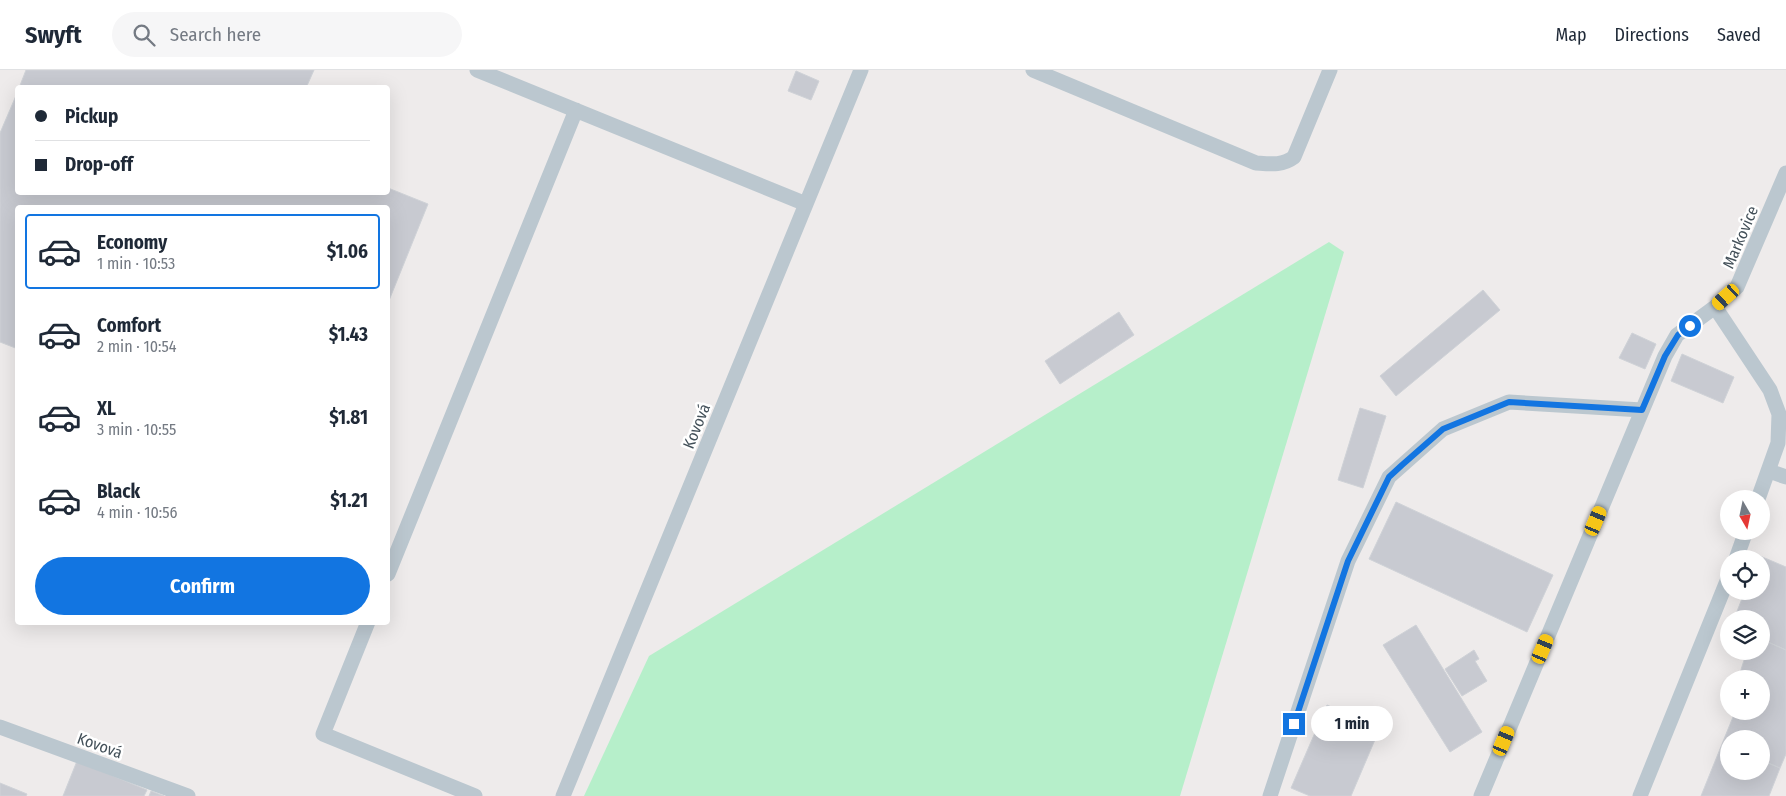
<!DOCTYPE html>
<html lang="en">
<head>
<meta charset="utf-8">
<style>
	:root { --surface:#fff; --page:#f6f6f7; --text:#1f2937; --muted:#747a83; --line:#e0e1e3; --accent:#1275e1 }
	body { margin:0; font-family:"Fira Sans Condensed",sans-serif; background:var(--page); color:var(--text); height:100vh; display:flex; flex-direction:column; font-size:19px; white-space:nowrap }
	* { box-sizing:border-box; margin:0 }
	p { font-size:16px; color:var(--muted) }
	.icon { flex:none; width:28px; height:28px; fill:none; stroke:currentColor; stroke-width:2; stroke-linecap:round; stroke-linejoin:round }
	.map { position:relative; flex:1; overflow:hidden }
	.panel { position:absolute; left:15px; top:135px; width:375px; height:420px; display:flex; flex-direction:column; background:var(--surface); border-radius:5px; box-shadow:0 5px 20px #0002 }
	.panel>* { flex:none }
	.hud { position:absolute; left:15px; top:15px; width:375px; height:110px; border-radius:5px; box-shadow:0 5px 20px #0002; display:grid; align-content:center; height:110px; padding:0 20px; background:var(--surface) }
	.needle { width:32px; rotate:171deg }
	.controls { position:absolute; left:1720px; top:420px; display:grid; gap:10px }
	.controls a { display:grid; place-items:center; width:50px; height:50px; border-radius:50%; background:var(--surface); box-shadow:0 5px 20px #0002; font-size:25px }
	.end { position:absolute; width:22px; height:22px; margin:-11px; border:6px solid #1275e1; background:#fff; box-shadow:0 0 0 2px #fff }
	.from { border-radius:50% }
	.bubble { position:absolute; height:35px; border-radius:18px; background:var(--surface); box-shadow:0 5px 20px #0002; font-size:16px; font-weight:700; line-height:35px; text-align:center }
	.car { position:absolute; width:15px; height:30px; margin:-15px -8px; border-radius:6px; box-shadow:0 0 4px 1px #0007; background:linear-gradient(#f5c518 24%,#345 0 40%,#f5c518 0 76%,#345 0 86%,#f5c518 0) }
	.hud b { display:flex; align-items:center; gap:18px; height:48px; font-size:19px }
	.hud b+b { border-top:1px solid var(--line) }
	.hud i { width:12px; height:12px; background:var(--text) }
	ul { padding:9px 0 0; list-style:none }
	li { display:flex; align-items:center; gap:15px; height:75px; margin:0 10px 8px; padding:0 10px; border:2px solid transparent; border-radius:5px }
	li div { flex:1 }
	li b { display:block; font-size:19px }
	li em { font-style:normal; font-weight:700 }
	li.current { border-color:var(--accent) }
	li>.icon { width:45px; height:45px; stroke-width:1.5 }
	.cta { display:flex; gap:10px; margin-top:auto; padding:10px 20px }
	.cta a { flex:1; height:58px; border-radius:30px; background:var(--accent); color:#fff; font-size:20px; font-weight:700; line-height:58px; text-align:center }
	header { display:flex; align-items:center; gap:30px; box-sizing:border-box; height:70px; padding:0 25px; background:var(--surface); border-bottom:1px solid var(--line) }
	header strong { font-size:24px }
	nav { display:flex; gap:28px; margin-inline-start:auto; font-size:18px }
	.search { width:350px; height:45px; background:var(--page); display:flex; align-items:center; gap:12px; box-sizing:border-box; padding:0 18px; border-radius:28px; color:var(--muted); font-size:19px }
	.map>svg:first-child { display:block }
	.green { fill:#b6efca }
	.building { fill:#c8cad1; stroke:#cfd2d7 }
	.lines { fill:none; stroke-linecap:round; stroke-linejoin:round }
	.lane { stroke:#bbc7cf; stroke-width:15 }
	.route { stroke:#1275e1; stroke-width:6 }
	.labels { text-anchor:middle; stroke-width:5; stroke-linejoin:round; paint-order:stroke }
	.street-label { font-size:16px; fill:#435059; stroke:#fff }
</style>
</head>
<body>
<header>
<strong>Swyft</strong>
<div class="search"><svg class="icon" aria-label="search" viewBox="0 0 24 24"><circle cx="10" cy="10" r="6"/><path d="M15 15l6 6"/></svg>Search here</div>
<nav><a>Map</a><a>Directions</a><a>Saved</a></nav>
</header>
<div class="map">
<svg width="1786" height="726" viewBox="0 0 1786 726">
	<rect width="100%" height="100%" fill="#eeebeb"/>
	<path class="green" d="M1329,172L1344,182L1180,726H584L649,586Z"/>
	<path class="building" d="M26,0H314L306,18H19Z
		M796,1L819,11L811,30L788,21Z
		M18,21V122H388V118L428,134L388,233V138H18V279L0,272V63Z
		M1483,220L1500,240L1396,326L1380,306Z
		M1119,242L1134,265L1060,314L1045,291Z
		M1632,263L1656,274L1645,299L1619,288Z
		M1682,284L1734,307L1723,333L1671,311Z
		M1360,338L1386,346L1363,418L1338,410Z
		M1396,432L1553,505L1527,562L1369,489Z
		M1760,486L1786,497V580L1761,569V549H1734L1745,521H1761V489H1758Z
		M1416,555L1482,662L1450,682L1383,575Z
		M1761,569L1786,580V684L1780,698L1761,690V669H1729V676L1722,674L1733,647V641H1761V609H1738L1747,581H1761Z
		M1474,580L1479,589L1475,591L1487,611L1462,626L1445,599Z
		M1327,635L1380,658L1351,726H1310L1291,718Z
		M1722,674L1729,676V701H1761V690L1780,698L1769,726H1701Z
		M77,691L147,720L144,726H63Z
		M0,713L27,724L26,726H0Z
		M151,721L164,726H149Z"/>
	<g class="lines">
		<path class="lane" d="M477,0L806,134
			M1033,0L1256,93C1270,94 1282,96 1294,87L1330,0
			M1715,237L1770,320L1779,344L1778,373L1758,429
			M1769,401L1786,407
			M1736,489L1746,461
			M388,504L576,40
			M368,552L323,664L475,726
			M0,657L188,726
			M563,726L861,0
			M1270,726L1348,491L1389,407L1443,359L1509,332L1642,340
			M1481,726L1665,286L1677,265L1715,237L1737,217L1786,103
			M1640,726L1729,506"/>
	</g>
	<g class="lines">
		<path class="route" d="M1294,654L1348,491L1389,407L1402,395L1443,359L1509,332L1642,340L1665,286L1678,265L1690,256"/>
	</g>
	<g class="labels">
		<g class="street-label">
			<text transform="translate(1740 167) rotate(-67)" y="6">Markovice</text>
			<text transform="translate(696 356) rotate(-68)" y="6">Kovová</text>
			<text transform="translate(100 675) rotate(20)" y="6">Kovová</text>
		</g>
	</g>
</svg>
<div class="controls">
<a><svg class="needle" viewBox="-14 -14 28 28"><path d="M0-13l5 13h-10z" fill="#e53935"/><path d="M0 13l5-13h-10z" fill="#747a83"/></svg></a>
<a><svg class="icon" aria-label="locate" viewBox="0 0 24 24"><circle cx="12" cy="12" r="6"/><path d="M12 2v4M12 18v4M2 12h4M18 12h4"/></svg></a>
<a><svg class="icon" aria-label="layers" viewBox="0 0 24 24"><path d="M12 4l9 5-9 5-9-5zM3 14l9 5 9-5"/></svg></a>
<a>+</a>
<a>−</a>
</div>
<i class="end from" style="left:1690px;top:256px"></i>
<i class="end" style="left:1294px;top:654px"></i>
<div class="bubble" style="left:1311px;top:636px;width:82px">1 min</div>
<i class="car" style="left:1726px;top:227px;rotate:228deg"></i>
<i class="car" style="left:1596px;top:451px;rotate:23deg"></i>
<i class="car" style="left:1543px;top:579px;rotate:23deg"></i>
<i class="car" style="left:1504px;top:671px;rotate:23deg"></i>
<div class="hud">
<b><i class="from"></i>Pickup</b>
<b><i></i>Drop-off</b>
</div>
<section class="panel">
<ul>
<li class="current"><svg class="icon" aria-label="car" viewBox="0 0 24 24"><path d="M5 17H2v-5l4-1 3-4h7l3 4 3 1v5h-3M9 17h6M6 11h13"/><circle cx="7" cy="17" r="2"/><circle cx="17" cy="17" r="2"/></svg><div><b>Economy</b><p>1 min · 10:53</p></div><em>$1.06</em></li>
<li><svg class="icon" aria-label="car" viewBox="0 0 24 24"><path d="M5 17H2v-5l4-1 3-4h7l3 4 3 1v5h-3M9 17h6M6 11h13"/><circle cx="7" cy="17" r="2"/><circle cx="17" cy="17" r="2"/></svg><div><b>Comfort</b><p>2 min · 10:54</p></div><em>$1.43</em></li>
<li><svg class="icon" aria-label="car" viewBox="0 0 24 24"><path d="M5 17H2v-5l4-1 3-4h7l3 4 3 1v5h-3M9 17h6M6 11h13"/><circle cx="7" cy="17" r="2"/><circle cx="17" cy="17" r="2"/></svg><div><b>XL</b><p>3 min · 10:55</p></div><em>$1.81</em></li>
<li><svg class="icon" aria-label="car" viewBox="0 0 24 24"><path d="M5 17H2v-5l4-1 3-4h7l3 4 3 1v5h-3M9 17h6M6 11h13"/><circle cx="7" cy="17" r="2"/><circle cx="17" cy="17" r="2"/></svg><div><b>Black</b><p>4 min · 10:56</p></div><em>$1.21</em></li>
</ul>
<div class="cta"><a>Confirm</a></div>
</section>
</div>
</body>
</html>
